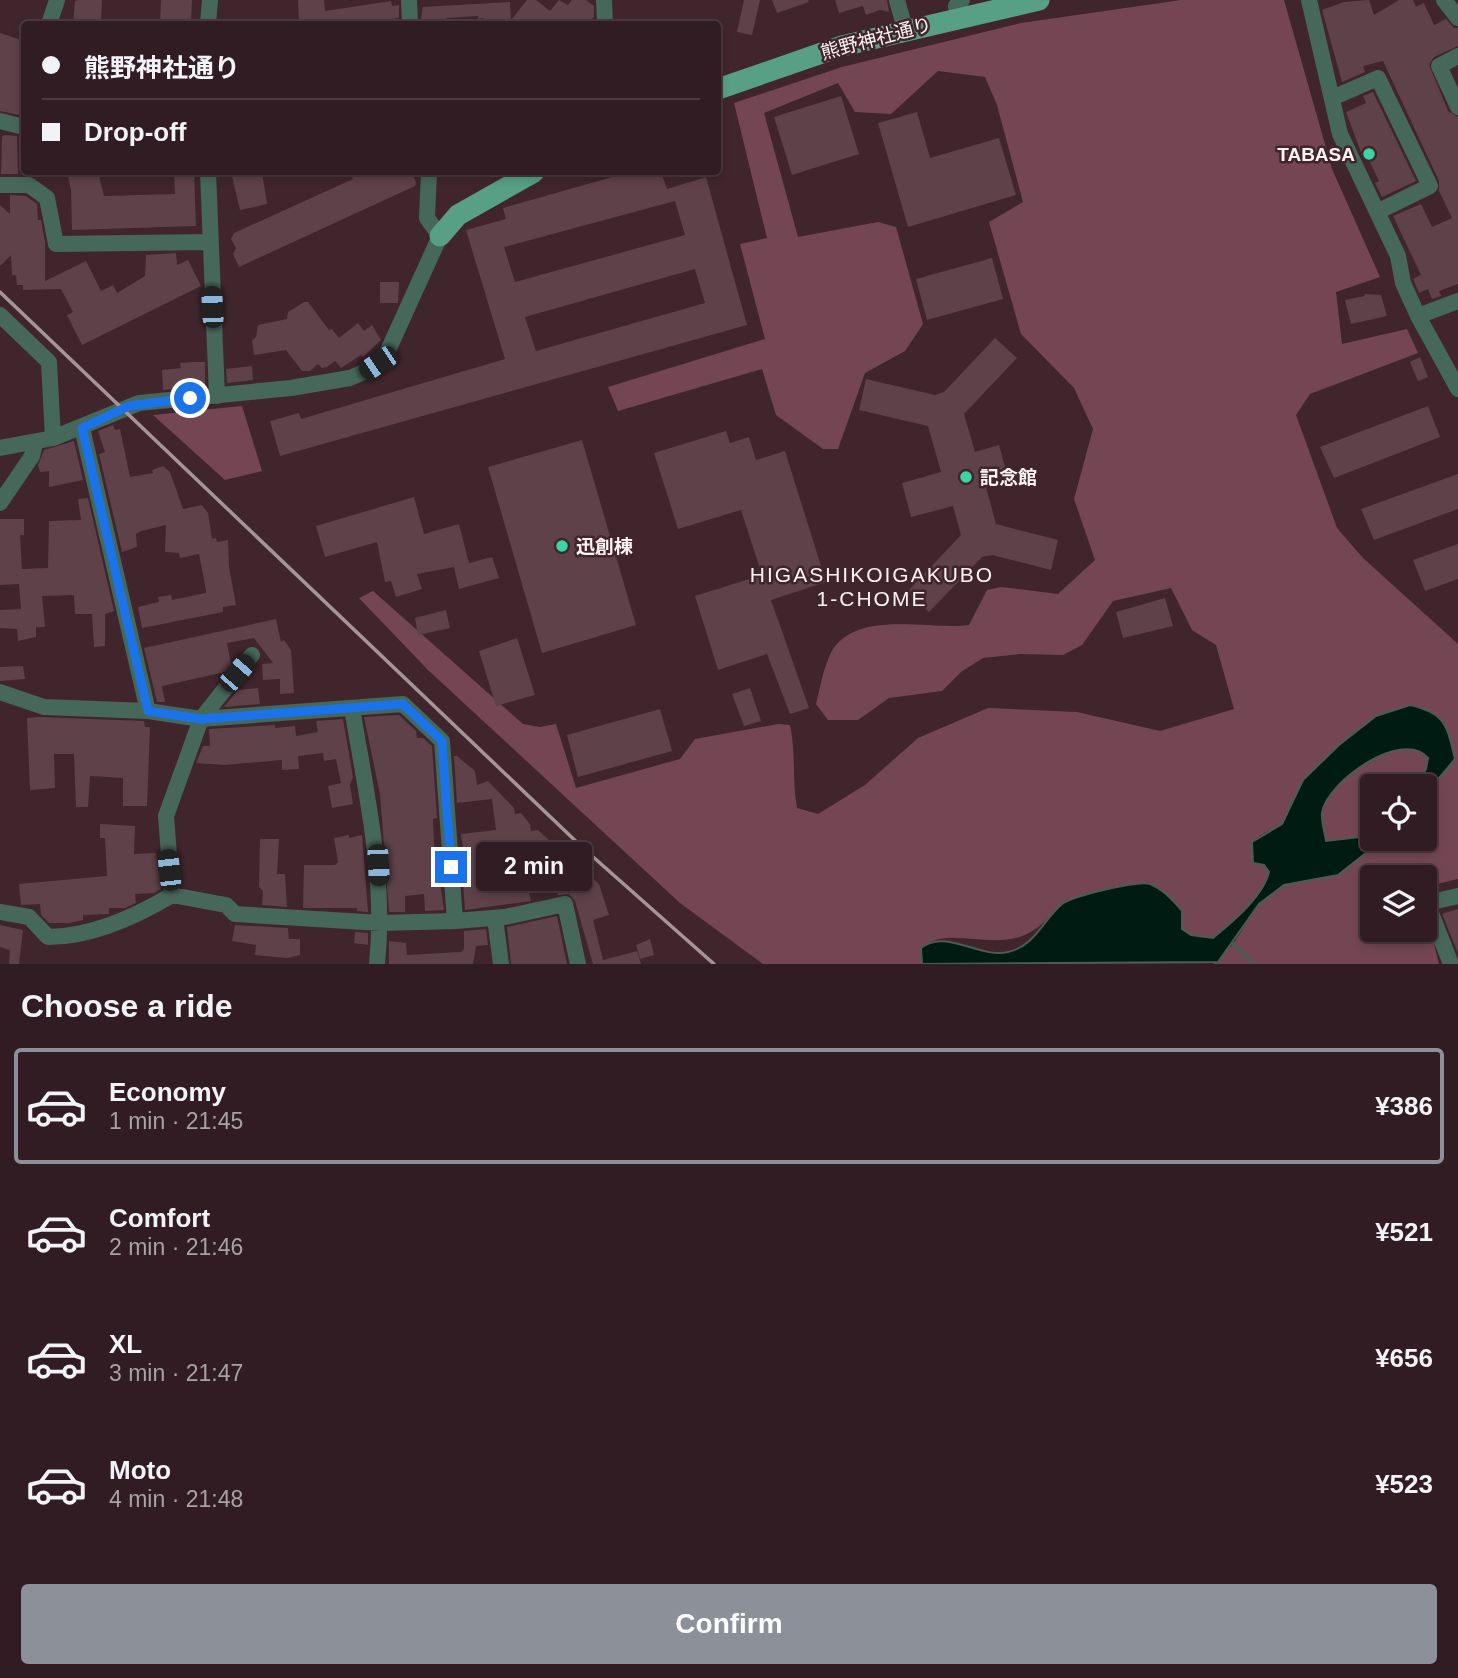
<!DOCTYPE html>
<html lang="en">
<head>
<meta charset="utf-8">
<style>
	:root { --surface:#301c22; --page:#3c292f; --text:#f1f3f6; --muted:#a8a1a5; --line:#4b3a40; --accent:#8c9099 }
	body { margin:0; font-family:Arial,"Noto Sans JP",sans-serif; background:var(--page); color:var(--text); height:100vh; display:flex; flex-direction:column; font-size:26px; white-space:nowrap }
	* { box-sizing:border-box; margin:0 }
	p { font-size:23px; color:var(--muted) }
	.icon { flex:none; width:38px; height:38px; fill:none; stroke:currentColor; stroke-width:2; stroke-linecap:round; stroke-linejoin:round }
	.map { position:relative; height:964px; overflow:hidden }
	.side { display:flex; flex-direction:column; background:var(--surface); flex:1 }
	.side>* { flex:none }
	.guide { position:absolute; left:21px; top:21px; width:700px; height:154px; border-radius:7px; box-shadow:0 4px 10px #0003,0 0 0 2px var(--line); display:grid; align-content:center; height:154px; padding:0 21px; background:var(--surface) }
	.fabs { position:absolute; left:1360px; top:774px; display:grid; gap:14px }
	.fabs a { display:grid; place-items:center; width:77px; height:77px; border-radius:7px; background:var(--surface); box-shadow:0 4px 10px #0003,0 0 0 2px var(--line); font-size:35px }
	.end { position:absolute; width:32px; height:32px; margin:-16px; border:9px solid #1a73e8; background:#fff; box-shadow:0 0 0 4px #fff }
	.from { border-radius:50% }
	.bubble { position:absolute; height:49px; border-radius:7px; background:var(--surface); box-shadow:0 4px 10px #0003,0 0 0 2px var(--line); font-size:23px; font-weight:700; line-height:49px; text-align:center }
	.car { position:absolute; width:21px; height:42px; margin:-21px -10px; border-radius:9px; box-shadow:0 0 5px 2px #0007; background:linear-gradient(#222 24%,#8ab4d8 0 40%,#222 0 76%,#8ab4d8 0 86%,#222 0) }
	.guide b { display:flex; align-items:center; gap:24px; height:66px; font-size:26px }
	.guide b+b { border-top:2px solid var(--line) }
	.guide i { width:18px; height:18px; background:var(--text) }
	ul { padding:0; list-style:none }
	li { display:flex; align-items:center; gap:21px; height:116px; margin:0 14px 10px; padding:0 7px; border:4px solid transparent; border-radius:7px }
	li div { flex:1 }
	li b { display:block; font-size:26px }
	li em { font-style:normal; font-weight:700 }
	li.selected { border-color:var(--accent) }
	li>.icon { width:63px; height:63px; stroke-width:1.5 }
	h2 { padding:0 21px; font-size:32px; line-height:84px }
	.button { display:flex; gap:14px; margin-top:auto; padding:14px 21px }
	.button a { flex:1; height:80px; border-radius:7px; background:var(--accent); color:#fff; font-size:28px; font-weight:700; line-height:80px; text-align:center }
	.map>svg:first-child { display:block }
	.green { fill:#744654 }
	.water { fill:#001b11; stroke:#4c5c55; stroke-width:2 }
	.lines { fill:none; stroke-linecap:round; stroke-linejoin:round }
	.stream { stroke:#4c5c55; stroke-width:3.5 }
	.building { fill:#5e4149; fill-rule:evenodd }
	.minor { stroke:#46685a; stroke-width:16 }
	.major { stroke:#57a085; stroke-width:21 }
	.rail { stroke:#a69499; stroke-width:3.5 }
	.route { stroke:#1a73e8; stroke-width:9 }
	.poi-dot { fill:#3cd4a4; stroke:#40252d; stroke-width:2.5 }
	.labels { text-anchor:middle; stroke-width:5; stroke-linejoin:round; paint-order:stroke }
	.street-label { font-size:19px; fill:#fdf2f4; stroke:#40252d }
	.poi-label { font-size:19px; font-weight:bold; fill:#fdf2f4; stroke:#40252d; text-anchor:start }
	.neighbourhood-label { font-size:21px; letter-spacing:2px; fill:#fdf2f4; stroke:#40252d }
</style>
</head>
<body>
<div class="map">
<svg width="1458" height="964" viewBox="0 0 1458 964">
	<rect width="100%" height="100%" fill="#40252d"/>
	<path class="green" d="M1181,0H1284L1332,169L1380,277L1336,292L1342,344L1407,329L1418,353L1310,394L1296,415L1337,528L1363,558L1458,644V879L1425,887L1424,877H1372V929H1424L1425,908L1439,964H1213L1233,944L1259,904L1284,885L1338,875L1385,838H1424L1425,795L1436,785L1445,722L1303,780L1282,824L1259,836L1264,865L1269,872C1263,897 1232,921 1213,938L1191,935L1182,929L1048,918C1006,964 954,920 921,948L922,964H763L680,903L428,670L359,598L373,591L523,724L540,727L556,724L576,788L680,759L695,739L778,724L790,725C796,753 792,781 797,808L818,814L865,785L918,738L988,708L1077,712L1160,731L1234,709L1216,645L1192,630L1171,588L1113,601L1082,645L1063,655L1020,654L983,658L961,672L942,691L889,698L858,720H828L816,704C820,688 823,671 829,657C850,607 930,631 969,625L987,590L1001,587L1058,594L1095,560L1074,499L1093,429L1074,388L1021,334L989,222L1023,202L997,105L985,77L938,71L891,114L855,112L838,83L764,113L798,237L878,222L896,227L923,324L905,351L865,373L838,449H823L776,415L762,369L618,411L608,387L765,339L740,244L767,238L734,103L842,67L1021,23Z
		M242,406L262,471L225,480L153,415Z
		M1398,747L1423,751L1428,758L1426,769L1415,786H1372V832L1368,836L1326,841C1325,833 1321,822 1322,814C1325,779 1371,762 1398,747Z"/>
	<path class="water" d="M1410,705C1446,713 1447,726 1455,759L1425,795L1424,786H1415L1426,769L1428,758C1403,728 1326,782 1322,813C1321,821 1325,833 1326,841L1368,836L1372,832V838H1385L1338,875L1284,885L1259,904L1218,962L922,964L921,948C945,928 980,959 1008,952C1035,946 1043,920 1062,904C1072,896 1139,880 1150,884C1163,889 1174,901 1182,911V929L1191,935L1213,938C1232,922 1263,897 1269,872L1264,865L1253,863L1252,842L1282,824L1303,780L1339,745L1376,716Z"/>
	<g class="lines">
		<path class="stream" d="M1233,944L1254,964"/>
	</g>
	<path class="building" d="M78,0H102L101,24H73L75,1Z
		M161,0H192L191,24H160Z
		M298,0H324L325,11L391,1L392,6L399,5V18L352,24H299Z
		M527,0H536L550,11L559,0L568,5L572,0H586L594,6V17L587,24H484L483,18L478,19V16L447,18V22L420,24L423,7L510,2L511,20Z
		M744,0H760L752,35L737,32Z
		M772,0H808L809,2L777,13Z
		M835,0H887L889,12L880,10L866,15L863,6L839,13Z
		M1369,0L1374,15L1399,0H1413L1416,7L1424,3L1434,25L1446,19L1454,28H1458V46L1434,57L1429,65L1448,111L1458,117V284L1439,291L1441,296L1432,299L1428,289L1419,293L1413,279L1421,275L1393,216L1421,204L1432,227L1452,218L1439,191V181L1383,61L1363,66L1365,72L1342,82L1322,10L1344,2Z
		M0,33L24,41V104L20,115L0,111Z
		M1373,92L1416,181L1382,197L1375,183L1379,181L1367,156L1363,158L1346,112L1366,103L1363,96Z
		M841,96L859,154L792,175L774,117Z
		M917,112L930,158L999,138L1016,195L908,227L878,123Z
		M4,135L17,136L18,174H1L2,137Z
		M67,172H98L104,196L175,194L174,172H194L196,226L72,230L71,190Z
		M231,172H262L267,204L240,210Z
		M349,172H411L416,182L415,186L239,267L233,254L236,248L231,239L234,233L353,179Z
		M630,172H661L667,189L706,177L747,325L280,456L270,421L299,413L301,419L505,359L466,230L506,219L503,208ZM675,201L685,235L515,282L504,247ZM695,269L705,303L536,351L525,317Z
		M10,195L26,196L37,204L38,220H41L45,242V281L86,261L101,291L113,285L117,293L145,276L146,255L176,253L177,265L188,260L201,286L82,345L67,315L73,312L61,289L23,290V285H17L16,275H12L11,255L0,266V205L10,214Z
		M992,258L1003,299L927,320L916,279Z
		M380,282H399L398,303H380Z
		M1364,294L1381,295L1387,316L1351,324L1345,300L1365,296Z
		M304,302H308L329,330L332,329L339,338L358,323L364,331L372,325L381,340L363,357L361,355L341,368L335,361L327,367L322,368L318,364L310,371H302L286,350L254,355L252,340L256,337L258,325L287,319L288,312Z
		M995,338L1017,358L964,414L975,452L999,445L1009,481L986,487L996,524L1058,540L1051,570L992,555L982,557L929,612L907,592L961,535L953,506L911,517L902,483L941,472L928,426L859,410L866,379L935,395L944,392Z
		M1420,357L1428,377L1418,381L1410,362Z
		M192,362H205V386L163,390L162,370L181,368L180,363Z
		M252,366L253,380L227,383L226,369Z
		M1428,406L1440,437L1334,478L1320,447Z
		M113,425L115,430L120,429L130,477L153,473L152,470L163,466L170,472L183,509L202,505L208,513L212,539L216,538L217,542L228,540L229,567L236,605L223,607V612L142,628L138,607L159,602L158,597L171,595L172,600L206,593V590L199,554L180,558L179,553L165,552L166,525L141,531L136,534L137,547L122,552L99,454L105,452L98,431Z
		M726,431L730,443L749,437L756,460L785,451L826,582L771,600L809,708L790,714L767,654L718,670L695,596L762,575L741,510L678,529L654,453Z
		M582,440L636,625L542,653L488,467Z
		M74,441L83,480L49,487V471L40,472L38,465L44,450Z
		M1458,474V509L1374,540L1361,509Z
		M414,497L424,534L459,524L469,563L492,557L499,578L459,589L454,567L417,574L422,589L396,597L391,581L385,582L377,542L325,557L316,526Z
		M88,498L114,611L105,614V646L94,647L92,614H75L74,595L42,596L45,627H36V637L18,641L17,629L0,628V610L21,609L19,584L0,585V519H24V535H20L22,569L48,568L49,521L81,520L78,499Z
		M1458,544V579L1425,591L1413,560Z
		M1165,598L1173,626L1123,638L1116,612Z
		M446,610L450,628L418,635L415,618Z
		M276,619L281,642L284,640L291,650L294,693L280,694V679L263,680L262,664L273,663L254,638L227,643L231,664L225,672L162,686L165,702H157L144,648Z
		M517,638L535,695L496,706L479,651Z
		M23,666L25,679L0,681V667Z
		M258,688L260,704L224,707L238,690Z
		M750,688L761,721L744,726L732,694Z
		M660,709L672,751L578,777L567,735Z
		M399,715L416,731L417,738H423L432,746L437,818L433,819L434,843L444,910L425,911L424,894L405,896V912H389L380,794L364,717Z
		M39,717L144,721L145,727H150L147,806H123V778L90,776L88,807H76L74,754H54L55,788L30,790L27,718Z
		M343,719L353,777L350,785L353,804L332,808L328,786L341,783L336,759L324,761L323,753L298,756L299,769L282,770V760L225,765L196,763L203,746H210L209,729L275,725V728L295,726L296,736L318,732L316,721Z
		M454,756H457L475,771L477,785L488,781L514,808L515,814L521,813L530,824L531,831L538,830L550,841L551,852L560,850L563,864L568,863L571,881L584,871L599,884L609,915L593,920L603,960L637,951L641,964H593L575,901L569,894L558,895L553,876L526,881L531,901L465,910L463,882L468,881L461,834L496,830L492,799L457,803Z
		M100,824L135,826L134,854L156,853L161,889L154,893L135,894L136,903L125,908H109V914L83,915V920L69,923H49L41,915L40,904L21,905L19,884L107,876L105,838H100Z
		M349,835V838L362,835L368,912L357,911V908H303L304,865H335L338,862L334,838Z
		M260,839H279L277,874H285L287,907L262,905L263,891L259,887Z
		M1458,909V953L1442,914Z
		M557,916L567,964H511L507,927Z
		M0,925L23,930L19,964H9L10,950L0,947Z
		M235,925L288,928L289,939H300V955L287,958L255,955L256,945L232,941Z
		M486,929L488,945L476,946L473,964H389V941L406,943L407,955L461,952L464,949V931Z
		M355,932L368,933V945L354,943Z
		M650,939L654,955L640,959L636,945Z"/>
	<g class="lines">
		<path class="minor" d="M409,0L410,24
			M604,0L605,24
			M897,0L905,29
			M1309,0L1340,134L1398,256L1403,283L1418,316L1458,389
			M1444,0L1458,18
			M958,17L956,6L962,0
			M49,24L57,0
			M208,24L210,0
			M1458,56L1439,66L1458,107
			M1332,98L1378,78L1430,186L1377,212
			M0,121L24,127
			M208,172L217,396
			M0,185H29L47,198L56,244L208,242
			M0,315L49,362L53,438
			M1418,316L1458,301
			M82,428L148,711
			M0,448L53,438L139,403L291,388L350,378L366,371L386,355L440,236L427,218L429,172
			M0,503L32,456L35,443
			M0,692L44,707L148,711L201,719L403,704L442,741L455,921
			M352,708C366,793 386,878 377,964
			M172,895L166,816L201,719L252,655
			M0,912L29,917L48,937C92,937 135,917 172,895L226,905L235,914L381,923L455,921L505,917L565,904L578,964
			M495,918L501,964
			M1451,964L1427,903L1458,896"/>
		<path class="major" d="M718,89L842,46L1039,0
			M440,236L458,215L534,172"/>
		<path class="rail" d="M0,292L583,848L714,964"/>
	</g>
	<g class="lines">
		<path class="route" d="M190,398L129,406L82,428L148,711L201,719L403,704L442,741L451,867"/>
	</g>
	<g class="poi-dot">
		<circle cx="1369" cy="154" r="7"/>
		<circle cx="966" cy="477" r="7"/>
		<circle cx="562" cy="546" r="7"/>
	</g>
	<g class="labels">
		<g class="street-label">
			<text transform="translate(876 38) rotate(-15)" y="7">熊野神社通り</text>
		</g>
		<g class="poi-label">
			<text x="1355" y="161" text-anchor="end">TABASA</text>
			<text x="980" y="484">記念館</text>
			<text x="576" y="553">迅創棟</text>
		</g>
		<g class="neighbourhood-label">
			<text x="872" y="582">HIGASHIKOIGAKUBO<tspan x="872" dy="24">1-CHOME</tspan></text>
		</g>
	</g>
</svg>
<div class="fabs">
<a><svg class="icon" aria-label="locate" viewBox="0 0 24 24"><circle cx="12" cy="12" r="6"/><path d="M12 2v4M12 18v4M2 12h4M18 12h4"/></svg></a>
<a><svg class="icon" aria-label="layers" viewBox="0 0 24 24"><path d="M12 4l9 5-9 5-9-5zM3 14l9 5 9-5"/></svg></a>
</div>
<i class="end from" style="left:190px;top:398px"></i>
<i class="end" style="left:451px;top:867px"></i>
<div class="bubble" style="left:476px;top:842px;width:116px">2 min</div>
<i class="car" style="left:212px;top:307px;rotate:357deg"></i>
<i class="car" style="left:378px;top:363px;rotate:236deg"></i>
<i class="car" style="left:237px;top:673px;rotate:41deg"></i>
<i class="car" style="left:378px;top:865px;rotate:177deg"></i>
<i class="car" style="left:169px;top:870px;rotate:354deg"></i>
<div class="guide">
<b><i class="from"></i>熊野神社通り</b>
<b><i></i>Drop-off</b>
</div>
</div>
<section class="side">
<h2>Choose a ride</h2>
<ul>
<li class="selected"><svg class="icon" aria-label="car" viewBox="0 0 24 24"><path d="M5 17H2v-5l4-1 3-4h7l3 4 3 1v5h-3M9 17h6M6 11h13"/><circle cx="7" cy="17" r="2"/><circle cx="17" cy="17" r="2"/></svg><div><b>Economy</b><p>1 min · 21:45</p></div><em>¥386</em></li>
<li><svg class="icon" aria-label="car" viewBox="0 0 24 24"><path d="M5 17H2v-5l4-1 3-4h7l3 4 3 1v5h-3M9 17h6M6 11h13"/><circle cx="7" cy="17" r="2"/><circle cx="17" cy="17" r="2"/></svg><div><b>Comfort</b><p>2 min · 21:46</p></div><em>¥521</em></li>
<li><svg class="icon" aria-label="car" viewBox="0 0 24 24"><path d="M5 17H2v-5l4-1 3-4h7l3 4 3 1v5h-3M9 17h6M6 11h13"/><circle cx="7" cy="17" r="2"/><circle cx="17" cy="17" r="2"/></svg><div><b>XL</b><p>3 min · 21:47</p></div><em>¥656</em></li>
<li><svg class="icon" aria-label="car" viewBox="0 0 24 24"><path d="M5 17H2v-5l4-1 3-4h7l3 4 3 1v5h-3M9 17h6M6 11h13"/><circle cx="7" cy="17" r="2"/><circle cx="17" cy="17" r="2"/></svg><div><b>Moto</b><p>4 min · 21:48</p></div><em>¥523</em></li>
</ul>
<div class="button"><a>Confirm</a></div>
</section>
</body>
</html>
